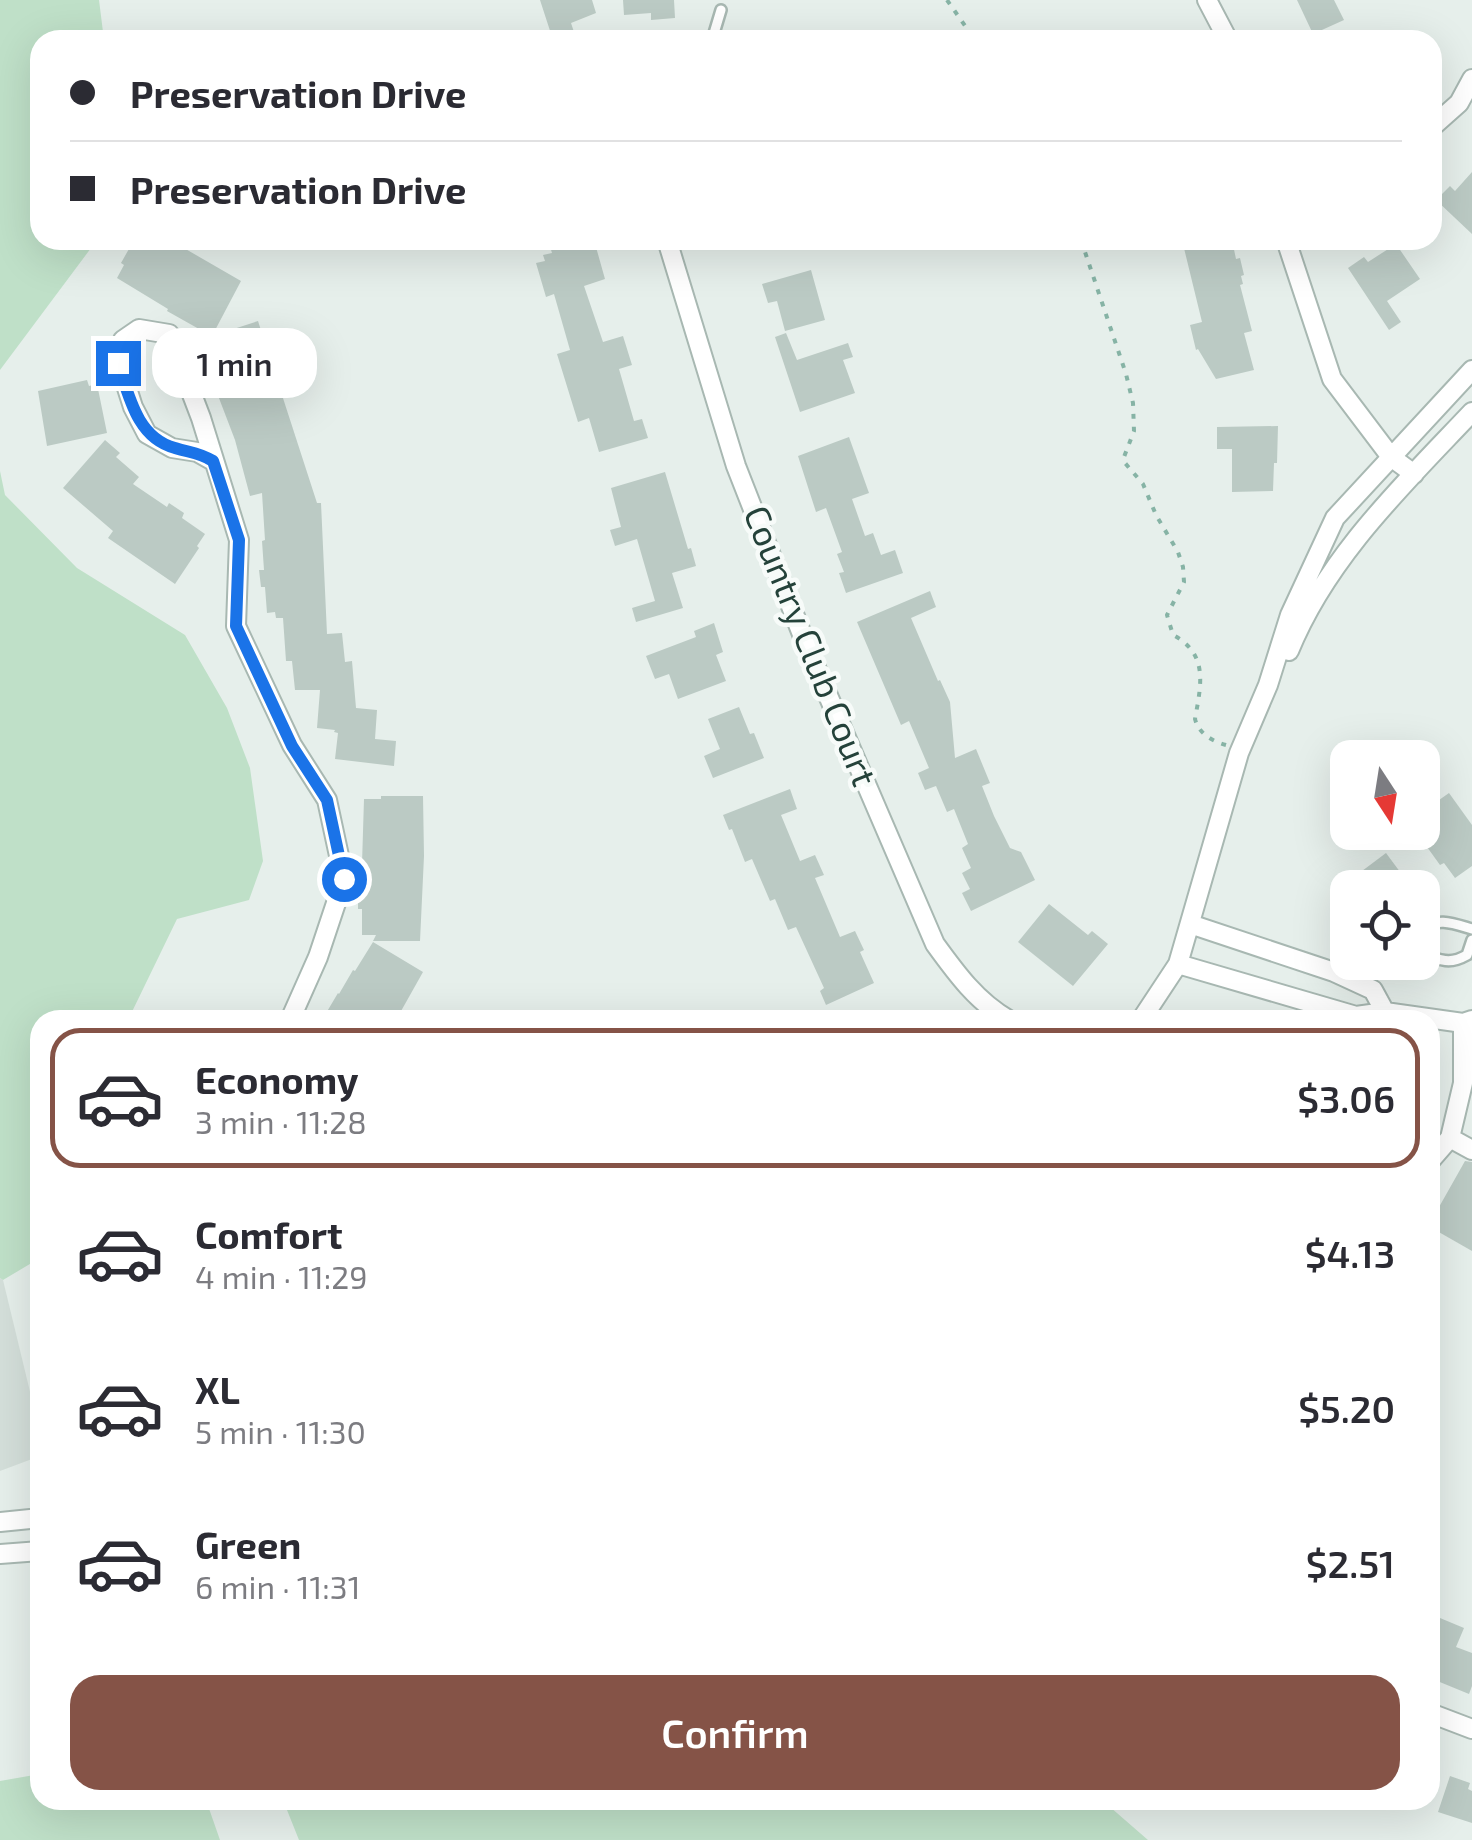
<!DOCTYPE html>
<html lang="en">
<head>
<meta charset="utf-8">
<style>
	:root { --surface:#fff; --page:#f2f2f3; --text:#2b2b33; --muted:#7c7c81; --line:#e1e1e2; --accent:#855347 }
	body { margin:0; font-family:"Exo 2",sans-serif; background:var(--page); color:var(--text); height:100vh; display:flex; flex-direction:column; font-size:38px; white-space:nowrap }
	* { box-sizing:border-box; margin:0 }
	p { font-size:32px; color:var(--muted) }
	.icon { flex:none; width:55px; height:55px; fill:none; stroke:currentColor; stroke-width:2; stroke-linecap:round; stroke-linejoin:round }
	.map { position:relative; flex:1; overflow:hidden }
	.drawer { position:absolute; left:30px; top:1010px; width:1410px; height:800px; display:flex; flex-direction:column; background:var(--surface); border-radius:30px; box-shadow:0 10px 40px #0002 }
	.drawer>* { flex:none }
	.hud { position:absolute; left:30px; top:30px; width:1412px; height:220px; border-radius:30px; box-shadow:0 10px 40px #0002; display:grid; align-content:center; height:220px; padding:0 40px; background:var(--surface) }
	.needle { width:65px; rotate:168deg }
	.tools { position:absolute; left:1330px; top:740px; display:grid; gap:20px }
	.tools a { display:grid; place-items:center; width:110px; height:110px; border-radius:20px; background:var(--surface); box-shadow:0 10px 40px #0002; font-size:50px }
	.end { position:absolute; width:45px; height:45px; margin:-22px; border:12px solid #1a73e8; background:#fff; box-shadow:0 0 0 5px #fff }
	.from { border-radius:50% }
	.bubble { position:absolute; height:70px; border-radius:30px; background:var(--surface); box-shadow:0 10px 40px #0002; font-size:32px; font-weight:600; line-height:70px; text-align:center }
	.hud b { display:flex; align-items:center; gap:35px; height:95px; font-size:38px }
	.hud b+b { border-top:2px solid var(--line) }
	.hud i { width:25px; height:25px; background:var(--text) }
	ul { padding:18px 0 0; list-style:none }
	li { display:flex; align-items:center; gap:30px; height:140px; margin:0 20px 15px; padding:0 20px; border:5px solid transparent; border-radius:30px }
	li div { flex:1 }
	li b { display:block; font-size:38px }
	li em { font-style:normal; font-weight:600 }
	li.on { border-color:var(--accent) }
	li>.icon { width:90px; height:90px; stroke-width:1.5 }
	.action { display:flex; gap:20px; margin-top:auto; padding:20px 40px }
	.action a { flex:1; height:115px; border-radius:30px; background:var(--accent); color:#fff; font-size:40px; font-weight:600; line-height:115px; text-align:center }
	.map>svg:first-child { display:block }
	.built { fill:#d4dfda }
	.green { fill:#bfe0c8 }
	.building { fill:#bbcac4 }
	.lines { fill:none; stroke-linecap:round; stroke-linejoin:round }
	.service-casing { stroke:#a8b8b2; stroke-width:14 }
	.minor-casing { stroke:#a8b8b2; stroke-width:22 }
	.path { stroke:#86b3a5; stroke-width:4; stroke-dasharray:5 8; stroke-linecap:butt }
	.service { stroke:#fff; stroke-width:9 }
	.minor { stroke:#fff; stroke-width:18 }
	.route { stroke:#1a73e8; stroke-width:12 }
	.labels { text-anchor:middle; stroke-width:9; stroke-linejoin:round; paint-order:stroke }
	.street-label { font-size:35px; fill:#24423a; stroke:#f7fbf9 }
</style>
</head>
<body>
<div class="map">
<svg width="1472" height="1840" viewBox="0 0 1472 1840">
	<rect width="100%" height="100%" fill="#e6efeb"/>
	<path class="built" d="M0,1278L3,1280L40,1433V1456L0,1471Z"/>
	<path class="green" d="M0,0H99L104,40H40V240H97L0,370Z
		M0,471L5,495L77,568L185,635L227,708L250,768L263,861L249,900L177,919L128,1020H40V1258L3,1280L0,1278Z
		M40,1774V1800H206L220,1840H0V1781Z
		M283,1800H1102L1148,1840H299Z"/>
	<path class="building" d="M540,0H592L596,13L571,23L575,35L553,40Z
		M623,0H674L675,18L651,20V13L624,15Z
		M1297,0H1334L1344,20L1313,34Z
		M1472,172V234L1436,200L1450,186L1455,191Z
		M134,240H170L241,281L212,336L258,321L317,503H321L327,634L342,633L345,662L352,661L356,708L377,710L375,739L396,741L394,766L335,759L338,733L334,732L335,730L317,728L320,690H295L292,661H286L283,618H276L275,612L267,613L265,587H261L259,570H264L262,541L265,540L262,493L250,496L235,440L209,372L213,371L199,329L167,311L168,309L117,278L124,265L121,263Z
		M548,240H594L605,279L584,286L603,342L623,336L632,365L619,369L634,421L642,419L648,438L599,452L589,418L578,422L557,354L570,350L554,294L546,297L536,263L545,261L543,255L552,253Z
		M1182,240H1232L1236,259L1240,258L1244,275L1241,276L1243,284L1240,285L1252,331L1244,333L1254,370L1216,379L1198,349L1196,350L1190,325L1202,322Z
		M1396,244L1420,279L1387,301L1401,322L1389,330L1348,268L1364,257L1368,262Z
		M811,270L825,320L785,331L777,301L768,303L762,284Z
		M786,333L797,360L848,343L853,357L843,360L855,393L800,412L775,337Z
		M87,380L89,386L97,384L107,433L47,446L38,391Z
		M1278,426L1277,463H1274L1273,491L1232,492V449H1217V427Z
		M849,437L869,493L852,499L865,536L873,533L881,555L895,550L903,573L846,593L839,573L844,572L837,554L842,552L826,508L816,512L798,456Z
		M105,440L120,453L116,457L139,477L133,484L167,507L169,503L184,513L182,518L205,534L197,546L199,548L175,584L108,538L113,531L63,488Z
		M665,472L688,549L691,548L696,566L672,573L683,608L636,622L632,608L655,601L637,539L615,546L610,530L621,527L611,488Z
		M930,591L936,607L911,618L938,681L940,680L950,702L955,758L976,749L990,783L982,786L994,816L1010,848L1021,852L1035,880L971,911L962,893L970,889L962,873L971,868L962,848L968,844L954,809L947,812L936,786L925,790L918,773L929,768L909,721L901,725L857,622Z
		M714,623L723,652L716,655L726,681L678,699L669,674L655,679L646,656L696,637L694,631Z
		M739,707L750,734L754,733L764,758L713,778L704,756L720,749L708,719Z
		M790,789L797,809L781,815L800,861L815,855L824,875L815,878L840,937L855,931L864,950L860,952L874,983L826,1005L820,991L824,988L796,927L788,930L775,899L770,901L752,859L745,862L732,829L729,830L723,815Z
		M1449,793L1472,825V866L1455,878L1444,863L1440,865L1422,840V812Z
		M381,796H423L424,856L420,941H373L376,935H362V909H358V892L359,864H362L364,799H381Z
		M1386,853L1412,888H1339L1366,868Z
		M1049,904L1088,935L1092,931L1108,944L1073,986L1018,942Z
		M373,942L423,972L396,1020H322L338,993L339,994L353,970L355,971Z
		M1465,1161L1472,1162V1251L1430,1227V1223Z
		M1440,1618L1464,1628L1456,1647L1472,1653V1686L1469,1694L1430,1678V1643Z
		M1450,1776L1470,1783L1468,1789L1472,1791V1823L1438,1812Z"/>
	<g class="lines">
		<g class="service-casing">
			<path id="service" d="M712,40L721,10
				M1422,930C1437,916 1455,924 1472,929
				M1422,950L1427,956C1444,961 1451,964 1467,955L1472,940"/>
		</g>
		<g class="minor-casing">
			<path id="minor" d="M1207,0L1228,40
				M1432,127L1459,103L1472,79
				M667,240L736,466L805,642L935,944C956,973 977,1002 1009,1020
				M1286,240L1332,379L1391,457L1414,474
				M213,461L197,452L172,448L147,434L133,407L119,363L123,340L139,329L169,334L201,418L239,540L236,626L292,745L327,800L344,879L318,957L290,1020
				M1289,651C1327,557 1404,484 1472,412
				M1190,924L1334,972L1373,990L1385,1012
				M1178,964L1356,1016L1385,1012L1463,1023L1472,1020
				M1141,1020L1178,964L1239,753L1268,685L1290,615L1335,518L1472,370
				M1450,1138L1472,1150
				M1430,1161L1450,1138L1463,1083V1023
				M0,1522L40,1518
				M0,1554L40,1551
				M1430,1713L1472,1729"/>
		</g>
		<path class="path" d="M947,0L975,40
			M1081,240L1126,374L1133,403L1134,431L1124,457L1125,463L1143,484L1156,515L1178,552L1183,567L1184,582L1167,615L1173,635C1209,654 1201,685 1195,719C1199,734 1212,741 1226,745"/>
		<use href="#service" class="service"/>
		<use href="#minor" class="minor"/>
	</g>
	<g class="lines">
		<path class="route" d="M118,363C129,396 137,438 175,448C191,453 198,452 213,461L239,540L236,626L292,746L327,800L344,879"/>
	</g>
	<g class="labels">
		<g class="street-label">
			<text transform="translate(810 646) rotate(68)" y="12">Country Club Court</text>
		</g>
	</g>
</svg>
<div class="tools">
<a><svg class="needle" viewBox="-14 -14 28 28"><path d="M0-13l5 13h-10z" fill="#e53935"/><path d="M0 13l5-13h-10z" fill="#7c7c81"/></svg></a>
<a><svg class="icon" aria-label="locate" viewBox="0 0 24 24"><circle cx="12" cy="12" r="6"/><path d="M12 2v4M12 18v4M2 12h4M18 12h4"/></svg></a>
</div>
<i class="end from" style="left:344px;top:879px"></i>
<i class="end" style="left:118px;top:363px"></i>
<div class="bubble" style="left:152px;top:328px;width:165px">1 min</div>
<div class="hud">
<b><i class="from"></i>Preservation Drive</b>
<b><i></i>Preservation Drive</b>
</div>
<section class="drawer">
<ul>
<li class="on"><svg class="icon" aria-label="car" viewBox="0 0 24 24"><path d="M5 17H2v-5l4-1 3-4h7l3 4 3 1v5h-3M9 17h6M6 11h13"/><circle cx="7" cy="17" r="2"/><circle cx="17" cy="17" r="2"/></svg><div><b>Economy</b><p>3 min · 11:28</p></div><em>$3.06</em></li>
<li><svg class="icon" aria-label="car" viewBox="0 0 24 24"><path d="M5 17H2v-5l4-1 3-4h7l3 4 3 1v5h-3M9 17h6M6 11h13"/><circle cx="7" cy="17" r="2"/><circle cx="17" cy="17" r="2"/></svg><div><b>Comfort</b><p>4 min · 11:29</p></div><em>$4.13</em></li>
<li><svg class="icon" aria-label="car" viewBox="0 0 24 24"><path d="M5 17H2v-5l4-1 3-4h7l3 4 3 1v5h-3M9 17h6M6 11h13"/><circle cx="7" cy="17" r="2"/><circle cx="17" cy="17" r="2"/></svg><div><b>XL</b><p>5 min · 11:30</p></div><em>$5.20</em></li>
<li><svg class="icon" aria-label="car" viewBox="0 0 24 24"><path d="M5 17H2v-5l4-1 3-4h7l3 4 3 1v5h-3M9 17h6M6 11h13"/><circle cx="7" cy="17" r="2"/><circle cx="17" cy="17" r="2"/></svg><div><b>Green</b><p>6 min · 11:31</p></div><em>$2.51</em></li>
</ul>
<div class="action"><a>Confirm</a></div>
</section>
</div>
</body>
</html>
